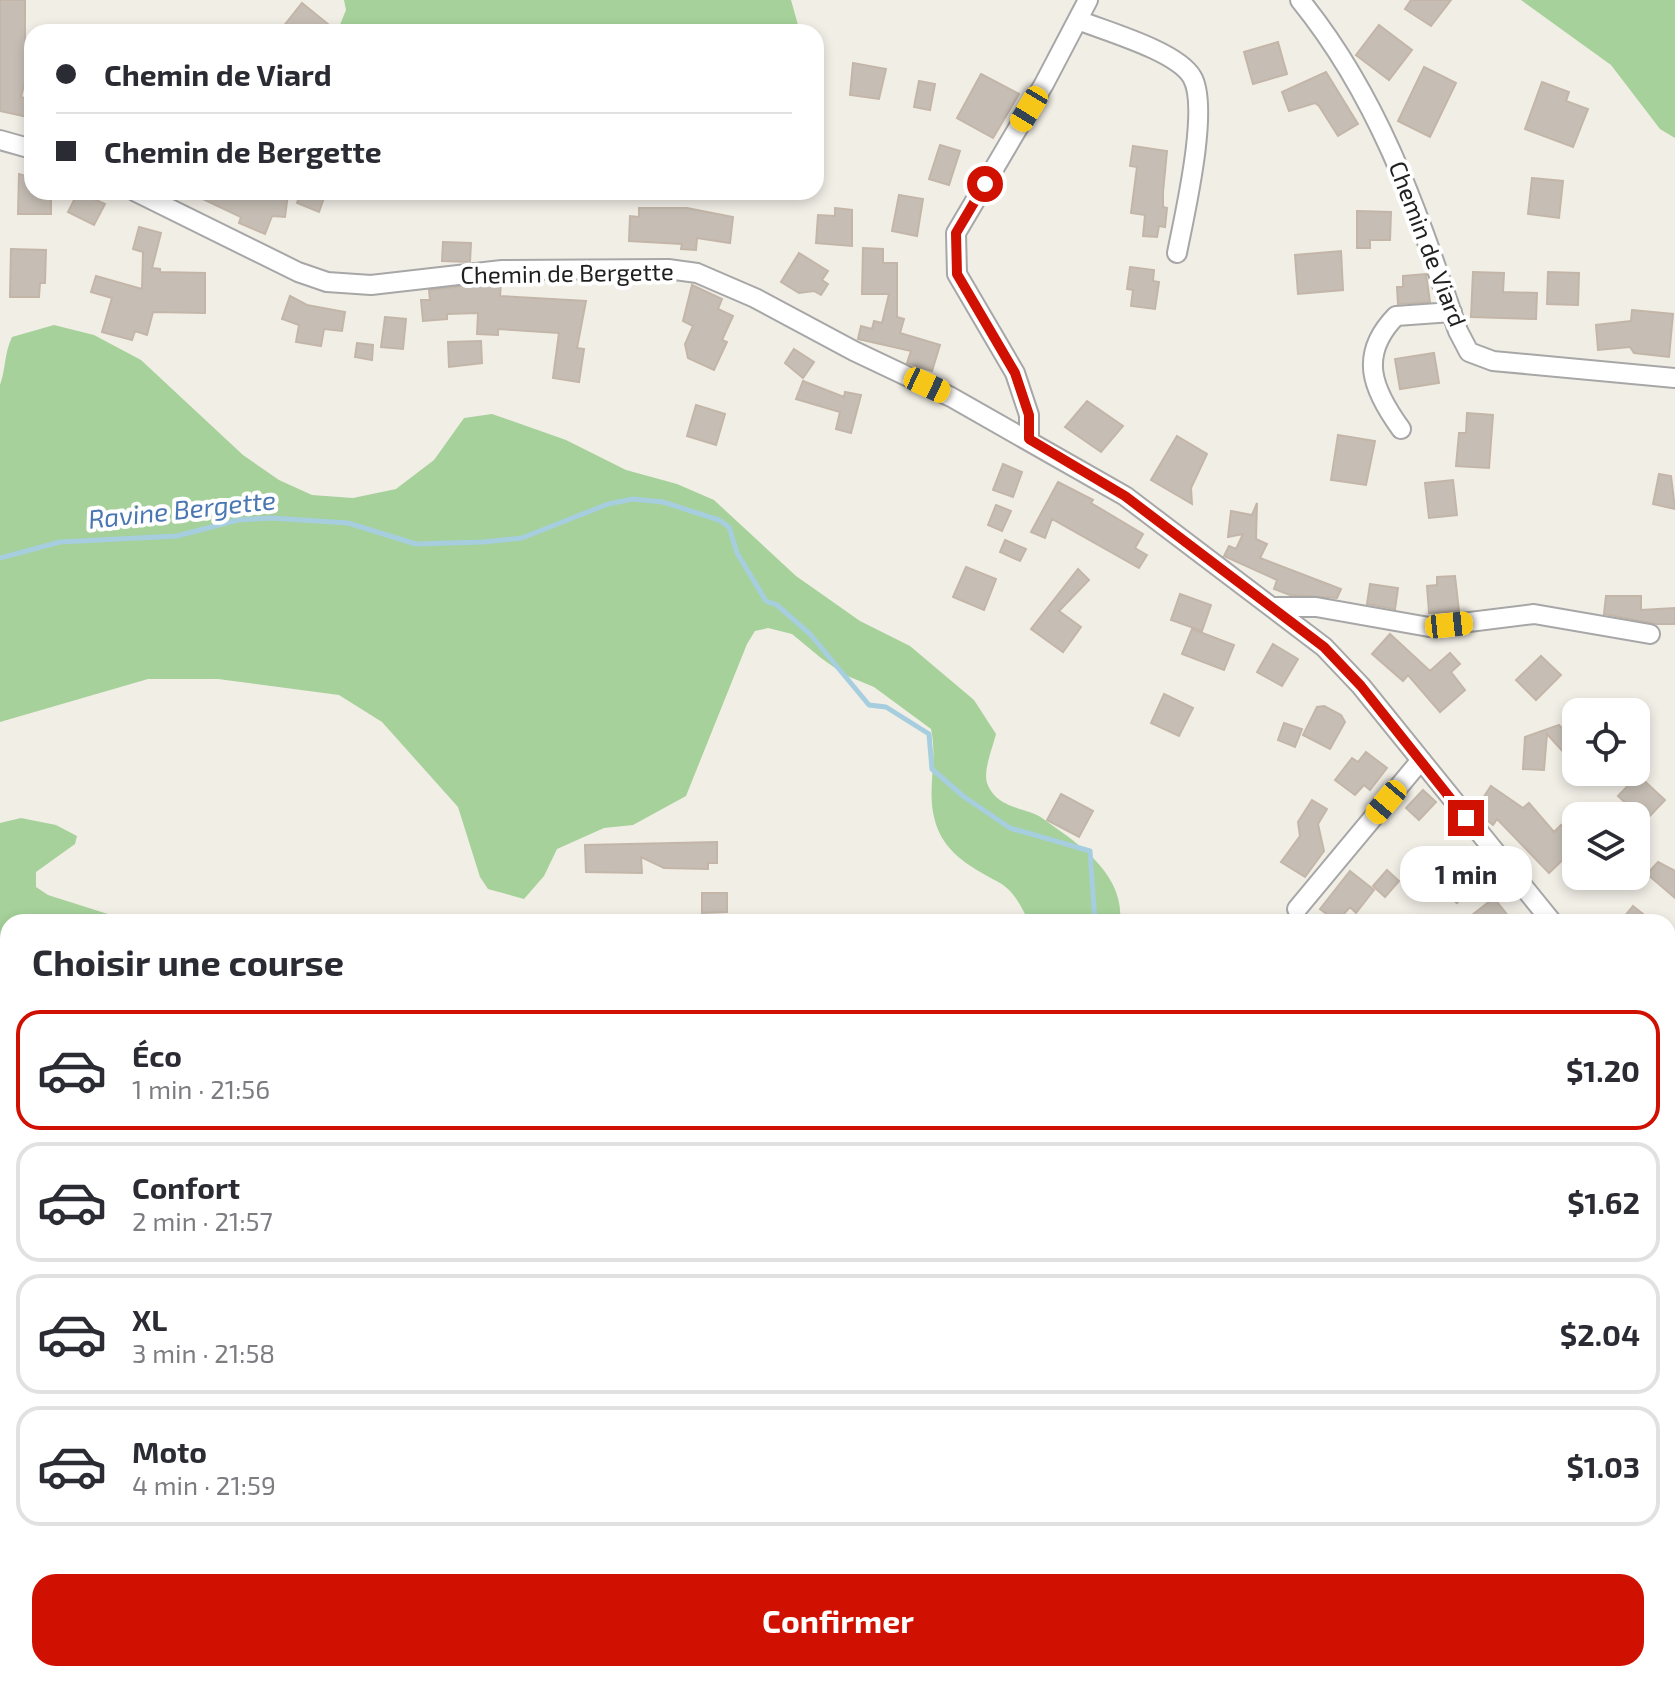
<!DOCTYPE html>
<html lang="fr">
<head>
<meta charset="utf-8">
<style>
	:root { --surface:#fff; --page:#f7f7f7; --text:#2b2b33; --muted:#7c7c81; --line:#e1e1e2; --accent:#d01000 }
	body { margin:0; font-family:"Exo 2",sans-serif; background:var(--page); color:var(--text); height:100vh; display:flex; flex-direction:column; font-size:30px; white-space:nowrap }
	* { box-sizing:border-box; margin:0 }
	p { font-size:26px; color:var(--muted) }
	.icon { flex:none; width:44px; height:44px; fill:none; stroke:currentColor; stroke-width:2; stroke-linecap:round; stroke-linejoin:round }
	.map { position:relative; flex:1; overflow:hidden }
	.details { position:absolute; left:0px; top:914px; width:1676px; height:768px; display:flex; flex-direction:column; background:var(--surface); border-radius:24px 24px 0 0; box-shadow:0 4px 12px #0003 }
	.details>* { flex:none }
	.banner { position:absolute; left:24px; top:24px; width:800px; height:176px; border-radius:24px; box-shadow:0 4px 12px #0003; display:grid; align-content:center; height:176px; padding:0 32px; background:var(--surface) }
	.buttons { position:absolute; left:1562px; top:698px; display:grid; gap:16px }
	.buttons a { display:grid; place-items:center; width:88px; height:88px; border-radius:16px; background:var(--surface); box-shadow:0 4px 12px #0003; font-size:40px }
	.end { position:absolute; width:36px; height:36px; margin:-18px; border:10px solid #d01000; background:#fff; box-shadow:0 0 0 4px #fff }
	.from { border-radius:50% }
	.bubble { position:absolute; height:56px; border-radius:24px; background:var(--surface); box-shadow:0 4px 12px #0003; font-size:26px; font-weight:700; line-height:56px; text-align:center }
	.car { position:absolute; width:24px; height:48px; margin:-24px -12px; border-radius:10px; box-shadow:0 0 6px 2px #0007; background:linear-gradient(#f5c518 24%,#345 0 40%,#f5c518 0 76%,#345 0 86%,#f5c518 0) }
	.banner b { display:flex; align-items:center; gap:28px; height:76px; font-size:30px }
	.banner b+b { border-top:2px solid var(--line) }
	.banner i { width:20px; height:20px; background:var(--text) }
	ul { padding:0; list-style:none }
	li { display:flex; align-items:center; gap:24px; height:120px; margin:0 16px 12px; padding:0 16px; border:4px solid var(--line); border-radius:24px }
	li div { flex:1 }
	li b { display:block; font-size:30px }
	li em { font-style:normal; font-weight:700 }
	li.current { border-color:var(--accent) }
	li>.icon { width:72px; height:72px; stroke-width:1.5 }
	h2 { padding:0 32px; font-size:36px; line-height:96px }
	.button { display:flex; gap:16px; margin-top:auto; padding:16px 32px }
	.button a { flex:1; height:92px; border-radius:24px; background:var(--accent); color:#fff; font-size:32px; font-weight:700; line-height:92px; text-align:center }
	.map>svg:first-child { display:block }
	.forest { fill:#a6d19a }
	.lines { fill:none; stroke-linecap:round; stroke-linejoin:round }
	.stream { stroke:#a6cedf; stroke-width:5 }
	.building { fill:#c6beb5; stroke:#c3b6a8; stroke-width:2 }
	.minor-casing { stroke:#a7a7a7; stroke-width:22 }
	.secondary-casing { stroke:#657b03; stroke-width:28 }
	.minor { stroke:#fff; stroke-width:18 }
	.secondary { stroke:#f3fbba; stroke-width:24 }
	.route { stroke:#d01000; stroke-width:10 }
	.labels { text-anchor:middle; stroke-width:8; stroke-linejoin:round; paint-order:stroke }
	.street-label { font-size:24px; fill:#202020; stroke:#fff }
	.water-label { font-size:26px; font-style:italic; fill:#4a76b2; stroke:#fff }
</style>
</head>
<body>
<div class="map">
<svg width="1675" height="1682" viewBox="0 0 1675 1682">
	<rect width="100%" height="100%" fill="#f1eee6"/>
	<path class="forest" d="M344,0H791L800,32H456L430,26L417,32H337L346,10Z
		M1521,0H1675V138L1660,129L1611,65Z
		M54,325L94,335L141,360L243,455L279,480L312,495L353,498L396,489L434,460L464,418L492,414L566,440L626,470L677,484L714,500L796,576L860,621L910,646L974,700L996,734C993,747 983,770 987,783C997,810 1027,807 1042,818C1077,843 1125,873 1120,922H1029C1022,908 1014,891 1000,883C977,870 951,858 939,832C923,795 939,766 931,729L874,687L845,675L821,658L792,634L768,628L755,631L747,644L686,796L633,825L604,828L557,849L544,876L524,899L488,889L480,877L458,807L382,722L339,695L218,679H148L0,722V385C6,368 4,354 12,337Z
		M21,818L56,825L77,836L75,844L36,872V887L48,895L133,922H8V1003L0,1014V823Z
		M0,1460L8,1463V1674H92V1682H0Z
		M1668,1651L1675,1657V1682H1544L1527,1674H1668Z"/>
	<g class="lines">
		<path class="stream" d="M0,558L60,542L177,536L238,520L271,518L348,523L416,544L483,542L522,538L608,504L633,499L663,502L719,520L729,527L737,553L766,601L777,605L810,634L869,705L886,707L929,734L932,769L963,796L1010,828L1090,851L1095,922
			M1598,1674L1610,1682
			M887,1682L895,1678L919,1682
			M1244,1682L1246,1674"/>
	</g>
	<path class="building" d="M0,0H25V63L29,65L21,97L32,100V118L0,111Z
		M1411,0H1451L1431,26L1405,9Z
		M302,3L328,24L321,32H279Z
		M1379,25L1412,50L1389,80L1356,55Z
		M1278,42L1287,74L1253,84L1244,52Z
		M853,63L886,69L879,99L850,95Z
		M1424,67L1456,83L1430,137L1398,121Z
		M1326,72L1358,124L1338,136L1319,106L1315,103L1289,111L1282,92Z
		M981,74L1019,94L993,138L957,118Z
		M919,81L935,84L930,110L914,107Z
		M1542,82L1569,92L1566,101L1588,109L1573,147L1525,129Z
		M940,145L960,151L949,185L929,179Z
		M1133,146L1167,151L1163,192V207L1167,208L1165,227L1159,226L1157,237L1143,236L1145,215L1131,213L1137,167L1130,166Z
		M19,174L32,178V192H51V214H18Z
		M1532,178L1563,181L1559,218L1528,214Z
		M78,192L105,204L94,225L68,212Z
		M188,192L288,194L285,217L272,216L265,234L239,223L241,217Z
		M301,192H326L319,212L297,203Z
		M899,195L923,199L917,236L892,231Z
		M639,208H687L733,217L730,243L697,238L696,250L681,249L682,244L629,241L630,216L639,217Z
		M835,208L852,210V246L816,243L818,215L835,216Z
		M1357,211L1391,212L1390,240H1370V248H1357Z
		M139,227L161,233L152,268L160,269V272L205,273V313L153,312L147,335L135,331L132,340L102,332L112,298L91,292L96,276L142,289L143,252L133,249Z
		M443,242L471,243L470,262L442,261Z
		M863,248L883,249V263H897V317L904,319L900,333L940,345L932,371L907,363L911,351L858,339L861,326L872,329L874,321L882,323L889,294H862Z
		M11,249L46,250L45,283H40L39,297H10Z
		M1341,251L1343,290L1298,294L1295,255Z
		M799,253L828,271L822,280L828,284L821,295L814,291L799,293L781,282Z
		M1130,267L1154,270L1153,281L1159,282L1155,309L1131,306L1133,290L1127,289Z
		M1473,272L1504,273L1503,292L1537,293L1536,319L1471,317Z
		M1548,272L1579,273L1578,305L1547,304Z
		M1426,274L1430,302L1398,304L1397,287H1403V276Z
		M490,283L501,284L500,296L586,301L577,348L584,349L579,382L553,378L559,333L498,329V335L477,334L478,313L447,314V319L423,321L421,300H430L429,290Z
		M692,285L722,299L718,309L733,316L722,340L727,342L714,370L688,358L685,344L693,326L683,321Z
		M290,296L307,305L345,312L342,331L324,329L321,346L296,342L299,325L282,319Z
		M1632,310L1673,314L1669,357L1634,353L1630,347L1598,350L1596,325L1631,321Z
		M385,317L406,319L403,349L381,347Z
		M481,341L482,363L449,367L448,342Z
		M357,343L373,345L372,360L355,357Z
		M794,349L814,362L803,378L785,363Z
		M1434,353L1439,383L1400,389L1395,359Z
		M803,381L844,397L845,392L861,395L851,433L836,429L840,412L796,399Z
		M1087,401L1123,426L1101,452L1065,427Z
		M696,405L725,414L716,445L687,436Z
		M1467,413L1493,415L1489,468L1456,466L1459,433H1466Z
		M1338,435L1375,441L1366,485L1331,480Z
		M1177,436L1207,454L1191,488L1192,504L1151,480Z
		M1003,464L1022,472L1013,497L993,490Z
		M1659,474L1671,476L1675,509L1653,504Z
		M1453,480L1457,515L1429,518L1425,483Z
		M1058,482L1093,500L1091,503L1143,534L1135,548L1147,555L1139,568L1052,519L1045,538L1031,532Z
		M1257,503L1256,539L1267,544L1260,558L1341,589L1337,598L1290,595L1274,589L1277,580L1224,556L1229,546L1236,549L1243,534L1228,537L1231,511L1252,515Z
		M996,505L1011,511L1002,531L988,525Z
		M1005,540L1026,549L1020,561L1000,552Z
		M966,567L996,579L984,610L953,597Z
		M1078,569L1089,580L1059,611L1081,627L1063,652L1031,629Z
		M1455,576L1459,611L1429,613L1427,586L1437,585V577Z
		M1370,584L1398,588L1395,609L1367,604Z
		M1180,594L1211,605L1202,631L1171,620Z
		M1606,596H1641V610L1675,608V624H1657L1604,614Z
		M1192,629L1234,645L1224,670L1182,654Z
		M1390,634L1430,671L1450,653L1460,664L1451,672L1465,690L1440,712L1408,675L1403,681L1372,654Z
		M1273,644L1298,659L1282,686L1257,672Z
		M1541,656L1561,675L1536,700L1516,680Z
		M1164,694L1193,708L1179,736L1151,723Z
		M1324,706L1341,715L1345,722L1330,749L1303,735L1317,707Z
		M1284,723L1302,729L1295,747L1278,740Z
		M1559,725L1576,743V766L1547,734L1544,770L1523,769L1525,737Z
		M1366,752L1387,768L1370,790L1364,785L1355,795L1335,780L1352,758L1358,762Z
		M1638,775L1665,800L1645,821L1618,796Z
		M1491,786L1523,808L1529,803L1554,832L1561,825L1576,840V847L1549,873L1497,819L1493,825L1482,816L1484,812L1477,807Z
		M1423,790L1436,802L1419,820L1406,808Z
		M1061,794L1093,811L1079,837L1047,820Z
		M1312,800L1327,809L1318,824L1324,851L1305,877L1281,862L1300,836L1298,822Z
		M717,842V863H708V869L664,868L641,857L642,873L586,872L585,845Z
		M1450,862L1474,881L1457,903L1433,884Z
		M1658,862L1675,871V898L1647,874Z
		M1387,870L1399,881L1385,897L1373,886Z
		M1350,871L1374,890L1356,913L1350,907L1337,922L1320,909Z
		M702,893H727V912L702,913Z
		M1494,898L1513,922H1463Z
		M1633,906L1653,922H1620Z"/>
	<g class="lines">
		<g class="minor-casing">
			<path id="minor" d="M1300,0C1381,100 1417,211 1458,331L1469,352L1493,361L1675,378
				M1078,20C1105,31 1177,51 1192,77C1210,107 1184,217 1177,253
				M0,140L32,149
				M136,192L298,272L327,282L371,285L502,270L668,269L697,273L755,298L854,351L951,397L1125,496L1324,647L1361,686L1552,922
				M1401,429C1372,389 1358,355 1396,316L1452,312
				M1029,439V415L1015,373L957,274L956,233L1044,84L1088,0
				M1276,607H1316L1429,627L1534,614L1650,634
				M1297,909L1421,760
				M1668,1012L1675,1015
				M1668,1350L1675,1354
				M0,1430L8,1431"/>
		</g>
		<g class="secondary-casing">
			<path id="secondary" d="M1668,1588L1675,1574
				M1638,1682L1640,1674"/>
		</g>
		<use href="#minor" class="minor"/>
		<use href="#secondary" class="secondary"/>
	</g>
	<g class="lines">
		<path class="route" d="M985,184L956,233L957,274L1015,373L1029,415V439L1125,496L1324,647L1361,686L1466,818"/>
	</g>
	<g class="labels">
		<g class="street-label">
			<text transform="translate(1427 244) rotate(69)" y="8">Chemin de Viard</text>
			<text transform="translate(567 274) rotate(-1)" y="8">Chemin de Bergette</text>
		</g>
		<g class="water-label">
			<text transform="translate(182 510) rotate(-6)" y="9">Ravine Bergette</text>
		</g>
	</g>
</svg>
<div class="buttons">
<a><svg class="icon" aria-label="locate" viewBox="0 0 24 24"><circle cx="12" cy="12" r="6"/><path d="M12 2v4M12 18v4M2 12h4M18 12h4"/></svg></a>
<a><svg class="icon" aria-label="layers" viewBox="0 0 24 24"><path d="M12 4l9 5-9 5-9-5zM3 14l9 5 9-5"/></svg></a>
</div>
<i class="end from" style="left:985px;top:184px"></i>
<i class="end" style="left:1466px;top:818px"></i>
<div class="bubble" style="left:1400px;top:846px;width:132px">1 min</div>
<i class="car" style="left:1029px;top:109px;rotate:211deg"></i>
<i class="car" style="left:927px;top:385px;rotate:115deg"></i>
<i class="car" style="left:1449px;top:625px;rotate:84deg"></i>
<i class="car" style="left:1386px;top:802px;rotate:220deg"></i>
<div class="banner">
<b><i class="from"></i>Chemin de Viard</b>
<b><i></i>Chemin de Bergette</b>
</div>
<section class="details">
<h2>Choisir une course</h2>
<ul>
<li class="current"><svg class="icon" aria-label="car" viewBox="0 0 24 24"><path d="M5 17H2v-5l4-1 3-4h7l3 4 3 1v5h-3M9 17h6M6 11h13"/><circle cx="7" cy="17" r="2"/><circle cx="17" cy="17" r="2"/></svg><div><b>Éco</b><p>1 min · 21:56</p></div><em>$1.20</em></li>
<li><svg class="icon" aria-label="car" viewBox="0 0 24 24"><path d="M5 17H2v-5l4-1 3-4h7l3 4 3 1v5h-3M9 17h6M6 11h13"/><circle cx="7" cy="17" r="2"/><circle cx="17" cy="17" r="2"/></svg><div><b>Confort</b><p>2 min · 21:57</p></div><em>$1.62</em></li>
<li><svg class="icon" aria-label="car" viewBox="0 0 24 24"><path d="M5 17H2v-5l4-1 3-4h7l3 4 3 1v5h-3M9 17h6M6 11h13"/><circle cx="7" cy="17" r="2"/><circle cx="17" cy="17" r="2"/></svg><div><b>XL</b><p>3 min · 21:58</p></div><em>$2.04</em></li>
<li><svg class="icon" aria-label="car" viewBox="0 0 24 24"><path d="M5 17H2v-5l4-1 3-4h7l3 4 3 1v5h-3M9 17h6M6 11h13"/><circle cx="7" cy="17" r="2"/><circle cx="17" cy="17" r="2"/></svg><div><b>Moto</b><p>4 min · 21:59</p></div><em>$1.03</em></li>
</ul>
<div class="button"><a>Confirmer</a></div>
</section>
</div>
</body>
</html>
